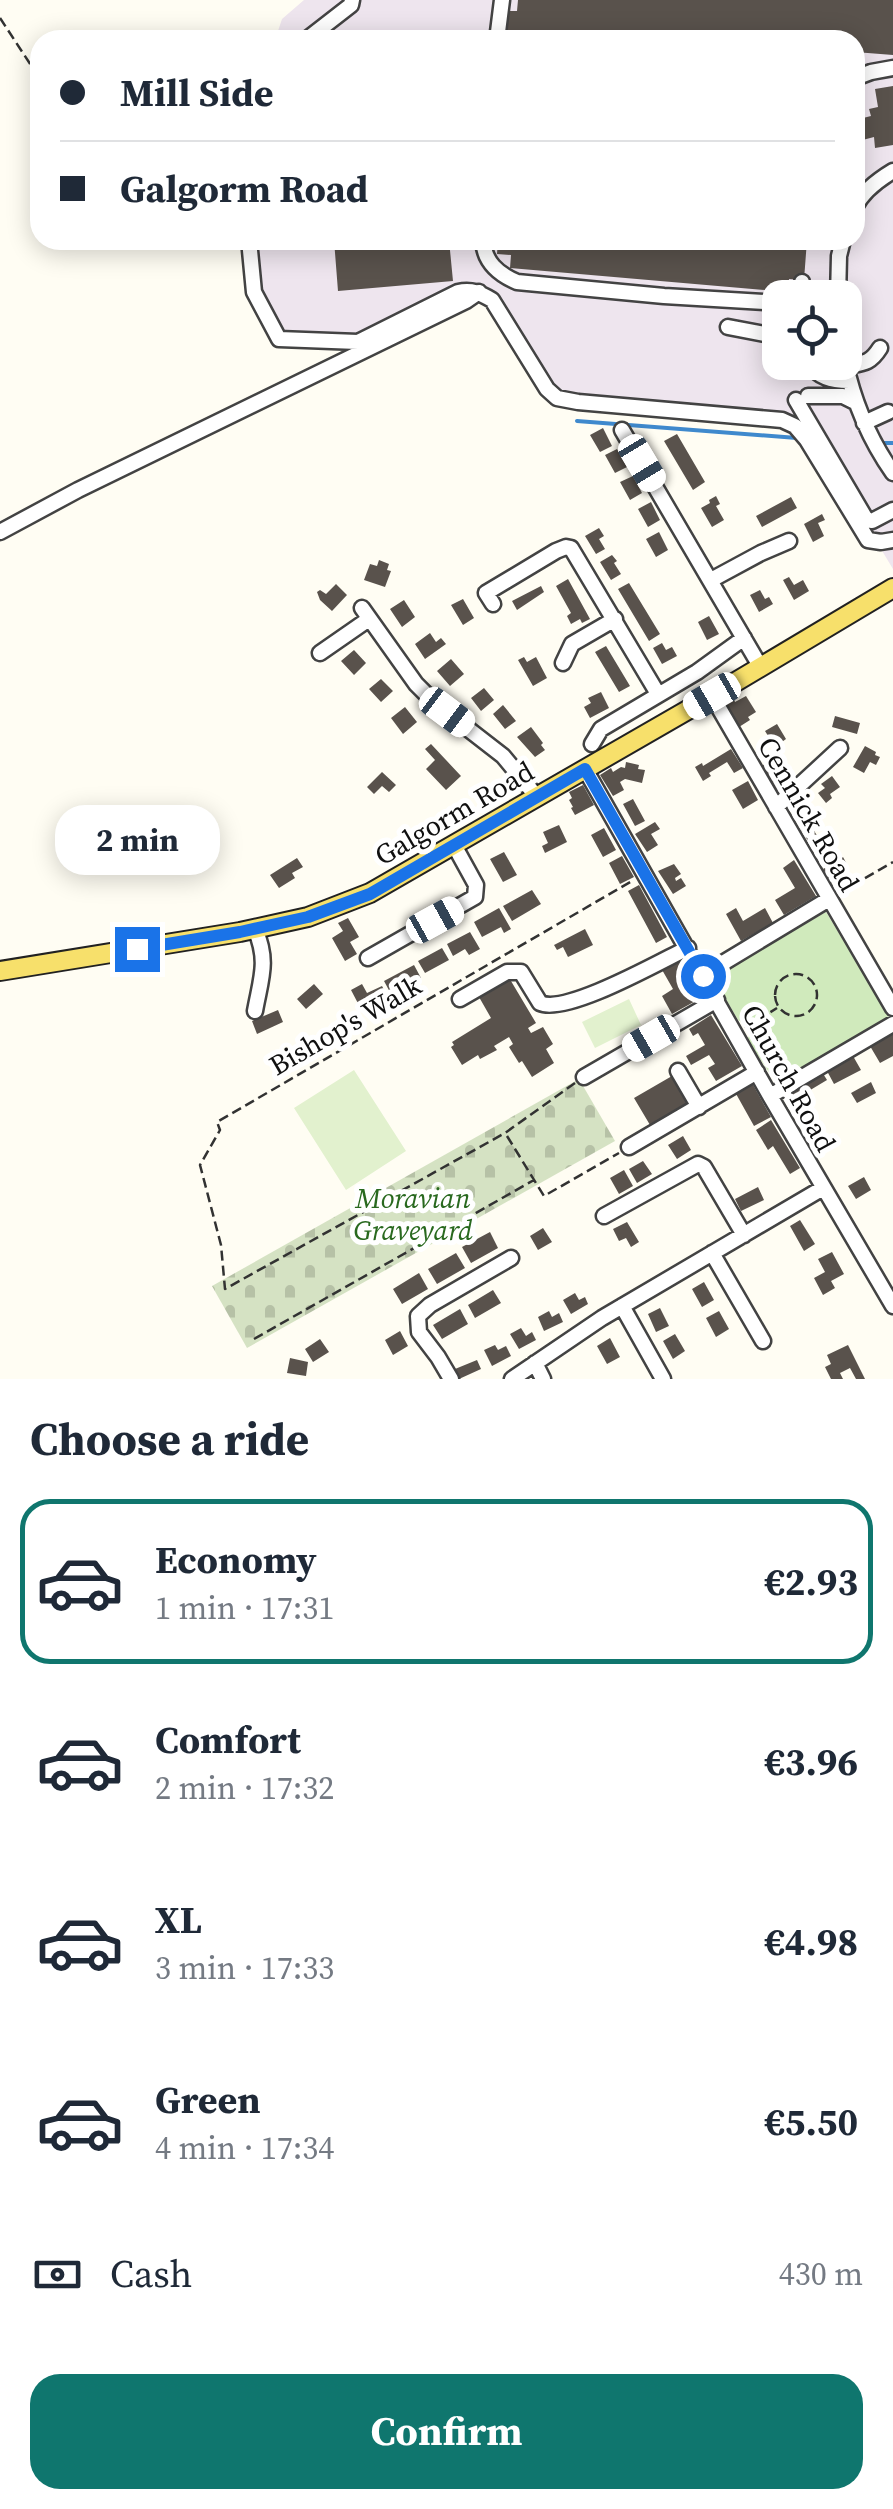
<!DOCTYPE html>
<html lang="en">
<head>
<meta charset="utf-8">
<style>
	:root { --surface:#fff; --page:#f2f2f3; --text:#1f2937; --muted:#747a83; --line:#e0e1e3; --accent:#0f766e }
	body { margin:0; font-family:"Source Serif 4",serif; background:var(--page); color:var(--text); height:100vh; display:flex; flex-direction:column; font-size:38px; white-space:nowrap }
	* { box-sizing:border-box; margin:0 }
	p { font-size:32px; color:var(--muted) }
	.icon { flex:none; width:55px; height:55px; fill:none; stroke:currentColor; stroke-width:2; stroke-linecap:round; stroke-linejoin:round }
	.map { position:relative; height:1379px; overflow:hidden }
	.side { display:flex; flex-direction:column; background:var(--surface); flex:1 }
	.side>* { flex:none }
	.banner { position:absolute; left:30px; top:30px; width:835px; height:220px; border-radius:30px; box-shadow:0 5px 25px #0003; display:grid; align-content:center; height:220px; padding:0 30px; background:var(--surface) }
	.buttons { position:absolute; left:762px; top:280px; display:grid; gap:20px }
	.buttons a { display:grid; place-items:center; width:100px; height:100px; border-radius:20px; background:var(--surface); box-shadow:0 5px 25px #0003; font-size:50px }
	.end { position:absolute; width:45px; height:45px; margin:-22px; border:12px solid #1a73e8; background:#fff; box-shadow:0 0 0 5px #fff }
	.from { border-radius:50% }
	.bubble { position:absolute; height:70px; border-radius:30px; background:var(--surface); box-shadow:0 5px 25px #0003; font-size:32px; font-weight:700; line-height:70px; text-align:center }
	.car { position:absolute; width:30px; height:60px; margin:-30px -15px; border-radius:12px; box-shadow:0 0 8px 2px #0007; background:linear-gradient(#fff 24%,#345 0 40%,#fff 0 76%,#345 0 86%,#fff 0) }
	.banner b { display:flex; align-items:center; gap:35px; height:95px; font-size:38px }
	.banner b+b { border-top:2px solid var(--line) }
	.banner i { width:25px; height:25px; background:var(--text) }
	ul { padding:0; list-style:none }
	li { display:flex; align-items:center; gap:30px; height:165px; margin:0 20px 15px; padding:0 10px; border:5px solid transparent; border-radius:30px }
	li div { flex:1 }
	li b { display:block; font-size:38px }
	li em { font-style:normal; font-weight:700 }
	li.active { border-color:var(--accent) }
	li>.icon { width:90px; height:90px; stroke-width:1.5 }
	h2 { padding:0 30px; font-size:45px; line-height:120px }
	.pay { display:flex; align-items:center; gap:25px; height:110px; padding:0 30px; font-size:38px }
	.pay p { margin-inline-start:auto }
	.button { display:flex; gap:20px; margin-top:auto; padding:20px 30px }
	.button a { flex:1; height:115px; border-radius:30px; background:var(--accent); color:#fff; font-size:40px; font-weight:700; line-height:115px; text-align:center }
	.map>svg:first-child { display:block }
	.industrial { fill:#eee5ee; fill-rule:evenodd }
	.grass { fill:#d0eabc }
	.cemetery { fill:url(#cemetery-stones) }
	.pitch { fill:#e2f1ce }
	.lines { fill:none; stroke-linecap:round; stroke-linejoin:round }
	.stream { stroke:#3f89cd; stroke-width:4 }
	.building { fill:#59524c }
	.minor-casing { stroke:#434343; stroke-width:19 }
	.major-casing { stroke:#212121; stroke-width:22 }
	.path { stroke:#323232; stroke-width:2.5; stroke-dasharray:10 5; stroke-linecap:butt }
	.minor { stroke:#fff; stroke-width:14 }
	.major { stroke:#f7e06b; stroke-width:18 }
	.route { stroke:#1a73e8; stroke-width:12 }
	.labels { text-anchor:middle; stroke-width:10; stroke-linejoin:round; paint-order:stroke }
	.street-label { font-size:28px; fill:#101010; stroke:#fff }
	.park-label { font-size:28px; font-style:italic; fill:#29691f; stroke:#fff }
</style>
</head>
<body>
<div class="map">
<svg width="893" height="1379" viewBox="0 0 893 1379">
	<defs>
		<pattern id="cemetery-stones" width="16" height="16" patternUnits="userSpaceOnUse" patternTransform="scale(2.5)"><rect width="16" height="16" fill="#d5e2c3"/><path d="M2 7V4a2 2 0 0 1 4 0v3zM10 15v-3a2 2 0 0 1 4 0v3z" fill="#b6c1a6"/></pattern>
	</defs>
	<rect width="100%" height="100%" fill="#fffdf3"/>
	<path class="industrial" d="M304,0H893V569L798,411L793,416L563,395L556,391L498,296L480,286L357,338L282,335L261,296L255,240H855V40H275L282,19ZM780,298H845V362H780Z"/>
	<path class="grass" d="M826,912L889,1016L779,1081L774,1080L747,1039L750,1035L748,1026L738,1020L713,977Z"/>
	<path class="cemetery" d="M579,1079L615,1141L247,1348L212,1286Z"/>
	<path class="pitch" d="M629,999L641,1025L595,1048L582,1022Z
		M354,1070L406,1151L346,1190L294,1108Z"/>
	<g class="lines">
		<path class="stream" d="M577,421L797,438
			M883,443H893"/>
	</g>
	<path class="building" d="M518,0H893V55L855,52V40H718L641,34L640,40H531L505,37L507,11H517Z
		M893,86V145L875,148L874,137L855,142V120L871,116L869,109L878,107L875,89Z
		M334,240H449L453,281L338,291Z
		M498,240H807L804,280L789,279L788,292L510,268L511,255L497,254Z
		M603,428L612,446L600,452L590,435Z
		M677,434L705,482L693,490L664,441Z
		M617,449L627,467L615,473L605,455Z
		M633,476L642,493L630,500L620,482Z
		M716,496L720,504L716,506L724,520L712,527L701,508L710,503L709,500Z
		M791,497L797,508L762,527L756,516Z
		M651,502L660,520L648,527L638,509Z
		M822,514L825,520L818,523L824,536L813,542L804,524Z
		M599,528L604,536L599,539L605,549L596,554L585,536Z
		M659,532L668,550L656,557L646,539Z
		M612,555L617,561L614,563L621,574L611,580L600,562Z
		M379,560L389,564L387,570L391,571L385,587L364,580L370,564L377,566Z
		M789,577L794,585L803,580L809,591L794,600L783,580Z
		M568,579L590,619L582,623L580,619L571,624L567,616L571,613L556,586Z
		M629,583L660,634L649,641L618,589Z
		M336,584L347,595L332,611L320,600L317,592L320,590L326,594Z
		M541,586L544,592L517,610L512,601Z
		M760,590L765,599L769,597L773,604L759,612L750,595Z
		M463,599L474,618L463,625L451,605Z
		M404,600L415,617L402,627L390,609Z
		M709,616L719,634L707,640L698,622Z
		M430,633L436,642L441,638L446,644L425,659L415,644Z
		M662,643L666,650L672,647L677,656L662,664L653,648Z
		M606,646L630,686L619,692L595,652Z
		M354,650L366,663L354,675L341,661Z
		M524,657L527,662L536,657L547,678L533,686L518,660Z
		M451,659L464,674L450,686L437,671Z
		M381,679L393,691L381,702L369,689Z
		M484,688L494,700L481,711L471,698Z
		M601,692L609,708L590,718L584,707L591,703L588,698Z
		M746,696L756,712L748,717L750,720L739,727L726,703L734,699L735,702Z
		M503,705L516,721L505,729L493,714Z
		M405,707L417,722L403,734L391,718Z
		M835,716L860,723L857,734L832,727Z
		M777,724L786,739L775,747L765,731Z
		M531,727L543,743L541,745L545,750L535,757L517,737Z
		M431,744L461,776L446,790L426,769L435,760L425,749Z
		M865,746L876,752L875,755L880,757L876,765L870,762L864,773L853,767Z
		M731,749L743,768L734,773L727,762L709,773L711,776L703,781L695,767L702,763L703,766Z
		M778,758L789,777L785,779L789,784L777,791L761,766Z
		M626,762L639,765L638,769L645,770L642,783L625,779L620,782L624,790L613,796L600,775L611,768L613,772L621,767L625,768Z
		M382,772L396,785L389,792L382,786L374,794L367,787Z
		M832,776L840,787L830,794L832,798L826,803L818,793L825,788L821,784Z
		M748,781L758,800L743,809L732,790Z
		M583,785L594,805L575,815L571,808L573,807L569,800L572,798L569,792Z
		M633,799L645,821L635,826L623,804Z
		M813,815L818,824L812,827L820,841L811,846L798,824Z
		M655,822L660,829L651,834L658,845L647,852L635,834Z
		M559,825L567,842L545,853L542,846L548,843L543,832Z
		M604,828L616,850L603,857L591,835Z
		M504,852L517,875L503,882L490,859Z
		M622,856L634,877L620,884L609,863Z
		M843,857L849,868L841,873L843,876L831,883L823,869Z
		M297,858L303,867L292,873L295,878L279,888L270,875Z
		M794,860L816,896L784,915L775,900L795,888L783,868Z
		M674,864L681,874L675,878L676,881L681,878L686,886L673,894L658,871Z
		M639,885L667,937L656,943L628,891Z
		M532,890L541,904L512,921L503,906Z
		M499,908L511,929L504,933L501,927L482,937L474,922Z
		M736,908L743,921L765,908L773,923L741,941L726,914Z
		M348,918L359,937L350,942L357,954L345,961L332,938L343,931L338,923Z
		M585,929L593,945L568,957L563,947L557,950L554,945Z
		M470,932L480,949L469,955L465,949L453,956L447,944Z
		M442,948L449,960L425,973L418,961Z
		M678,958L701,998L672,1014L662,996L673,989L661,968Z
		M414,965L421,978L391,994L384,981Z
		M508,976L536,1023L528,1028L531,1033L543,1027L553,1044L546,1049L554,1063L532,1077L522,1061L519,1063L509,1047L513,1044L509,1037L494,1046L497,1050L480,1059L478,1055L462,1065L451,1047L454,1045L452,1042L491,1018L479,997L491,990L489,988Z
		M314,984L323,994L306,1009L297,999Z
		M362,984L367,993L382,986L388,997L362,1011L351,990Z
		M278,1010L283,1022L257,1034L252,1021Z
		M711,1015L742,1066L716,1081L708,1068L715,1064L709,1055L691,1065L686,1056L705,1045L698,1033L693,1036L689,1029Z
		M893,1033V1056L880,1063L870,1046Z
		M853,1056L861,1070L834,1084L827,1071Z
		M822,1072L827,1080L807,1092L810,1097L801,1102L804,1108L795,1113L786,1096L804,1086L803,1083Z
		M672,1076L677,1085L681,1082L684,1088L680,1090L688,1103L650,1125L634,1098Z
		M871,1082L876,1093L857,1103L851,1093Z
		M752,1083L771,1117L754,1126L735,1092Z
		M815,1117L826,1137L813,1144L802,1124Z
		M771,1120L800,1168L790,1174L773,1146L768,1150L756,1130Z
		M683,1136L691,1150L677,1159L668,1145Z
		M643,1161L652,1174L637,1183L629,1169Z
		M624,1170L633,1186L619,1194L610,1178Z
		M864,1177L871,1190L856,1199L848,1186Z
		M758,1187L764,1200L741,1211L735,1199Z
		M800,1220L815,1244L804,1251L790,1226Z
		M627,1222L639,1242L631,1247L626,1238L619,1241L613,1229Z
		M543,1228L552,1242L538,1250L530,1236Z
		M490,1232L498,1248L471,1263L462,1247Z
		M832,1252L844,1274L831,1281L835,1288L823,1295L814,1278L825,1272L818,1259Z
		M456,1253L465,1268L437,1284L428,1269Z
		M419,1273L428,1289L402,1304L393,1289Z
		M704,1282L714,1300L702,1307L692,1289Z
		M493,1290L501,1303L475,1318L468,1305Z
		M575,1293L579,1300L585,1297L588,1304L571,1314L563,1300Z
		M660,1308L669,1326L656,1332L648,1314Z
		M460,1309L468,1324L442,1339L433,1325Z
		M549,1311L552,1317L559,1313L563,1322L544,1331L538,1317Z
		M719,1311L729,1329L716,1337L706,1318Z
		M521,1328L526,1336L532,1332L536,1340L519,1349L510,1334Z
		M400,1331L408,1346L393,1355L385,1340Z
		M675,1334L685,1351L673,1359L663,1341Z
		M610,1338L620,1357L607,1364L597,1346Z
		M320,1339L329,1352L313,1362L305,1349Z
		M495,1345L498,1350L506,1346L511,1356L492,1366L484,1350Z
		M848,1345L865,1379H856L850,1368L840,1373L843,1379H831L825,1367L831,1364L827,1355Z
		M290,1358L308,1362L306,1376L287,1373Z
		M477,1360L481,1369L459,1379L455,1369Z"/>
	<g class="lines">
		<g class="minor-casing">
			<path id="minor" d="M306,40L351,5L352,0
				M497,40L502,0
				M855,78L871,72L893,68
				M855,207C863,191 878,180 893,171
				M249,240L254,292L279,339L358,342L458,292C472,289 480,293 492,300L547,389L557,398L578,402L782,420L795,426L807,440L868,540L881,542L893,540
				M483,240C484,262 498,274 517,282L664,296L780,303
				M802,282V298
				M813,298L838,293
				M838,298L839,256L843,240
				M728,327L780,337
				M808,362C818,378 832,381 849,381
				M845,362C854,403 869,439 893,473
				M846,366C863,363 870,364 880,348
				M808,396H843L855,402
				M796,400L866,519L872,521L893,510
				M864,423L888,412
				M622,430L760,666
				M0,532L78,490L466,301L479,292
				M711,580L761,553L789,541
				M493,604L486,593L556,551L566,547L571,548L658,694
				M362,608L416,684L436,704L503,756L537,797
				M320,653L369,619
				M563,663L572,644L615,619
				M712,696L893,1008
				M592,744L601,729L697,672L744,638
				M585,769L770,1096L893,1306
				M776,807L840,748
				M368,958L475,897L476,885L454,845
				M703,975L829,899
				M460,999L507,972H521L540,1003C566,1015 659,962 688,948
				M255,1011C261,978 269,961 255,929
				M678,1071L699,1107
				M584,1077L717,1000
				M770,1096L893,1024
				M629,1147L757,1072
				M604,1216L698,1164L704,1167L744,1235
				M712,1253L763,1341
				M622,1306L663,1379
				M535,1363L543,1379
				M451,1379L438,1357L419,1332L418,1316L430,1305L511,1258
				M512,1379L602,1318L823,1188"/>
		</g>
		<g class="major-casing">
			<path id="major" d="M0,971L240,932L308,917L370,893L712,696L893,588"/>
		</g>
		<path class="path" d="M0,18L40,79
			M839,893L893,862
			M775 995a21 21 0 1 1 42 0a21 21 0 1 1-42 0Z
			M745,1028L777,1008
			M575,1083L505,1133L225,1289L221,1245L200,1165L220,1130L217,1122L632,881
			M507,1136L544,1196L619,1153
			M254,1339L534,1180"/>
		<use href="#minor" class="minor"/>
		<use href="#major" class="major"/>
	</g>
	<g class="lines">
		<path class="route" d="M137,949L240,932L308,917L370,894L585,769L703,976"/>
	</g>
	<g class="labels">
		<g class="street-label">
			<text transform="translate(454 813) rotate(-30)" y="10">Galgorm Road</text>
			<text transform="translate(809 814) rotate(60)" y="10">Cennick Road</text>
			<text transform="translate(345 1025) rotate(-30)" y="10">Bishop's Walk</text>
			<text transform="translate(789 1078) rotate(61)" y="10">Church Road</text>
		</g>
		<g class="park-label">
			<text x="413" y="1208">Moravian<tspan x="413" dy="32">Graveyard</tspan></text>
		</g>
	</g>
</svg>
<div class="buttons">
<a><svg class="icon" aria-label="locate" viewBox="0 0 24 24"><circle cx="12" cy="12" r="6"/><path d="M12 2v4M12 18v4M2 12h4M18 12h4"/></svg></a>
</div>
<i class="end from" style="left:703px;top:976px"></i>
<i class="end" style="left:137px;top:949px"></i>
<div class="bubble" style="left:55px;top:805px;width:165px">2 min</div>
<i class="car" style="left:642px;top:463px;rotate:149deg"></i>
<i class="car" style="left:712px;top:696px;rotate:240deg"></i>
<i class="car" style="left:447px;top:712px;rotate:127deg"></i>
<i class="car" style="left:435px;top:920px;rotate:61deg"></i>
<i class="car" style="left:651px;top:1038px;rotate:240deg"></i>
<div class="banner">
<b><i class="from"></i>Mill Side</b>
<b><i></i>Galgorm Road</b>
</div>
</div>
<section class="side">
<h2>Choose a ride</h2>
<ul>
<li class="active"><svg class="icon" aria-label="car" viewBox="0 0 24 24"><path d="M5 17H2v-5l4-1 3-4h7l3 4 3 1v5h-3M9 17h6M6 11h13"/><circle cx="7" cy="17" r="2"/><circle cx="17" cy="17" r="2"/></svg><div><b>Economy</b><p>1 min · 17:31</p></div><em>€2.93</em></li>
<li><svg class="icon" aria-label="car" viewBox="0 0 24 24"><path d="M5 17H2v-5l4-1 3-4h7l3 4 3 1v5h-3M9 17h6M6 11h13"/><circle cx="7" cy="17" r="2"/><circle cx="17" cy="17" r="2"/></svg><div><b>Comfort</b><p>2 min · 17:32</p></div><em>€3.96</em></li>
<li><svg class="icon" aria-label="car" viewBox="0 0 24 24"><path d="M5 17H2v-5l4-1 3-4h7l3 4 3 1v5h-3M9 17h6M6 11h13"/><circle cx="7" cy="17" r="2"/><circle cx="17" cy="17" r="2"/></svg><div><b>XL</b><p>3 min · 17:33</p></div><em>€4.98</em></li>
<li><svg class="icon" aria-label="car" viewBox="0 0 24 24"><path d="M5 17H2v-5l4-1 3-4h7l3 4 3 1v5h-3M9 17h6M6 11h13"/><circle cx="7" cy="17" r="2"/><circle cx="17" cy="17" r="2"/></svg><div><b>Green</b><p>4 min · 17:34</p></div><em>€5.50</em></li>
</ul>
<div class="pay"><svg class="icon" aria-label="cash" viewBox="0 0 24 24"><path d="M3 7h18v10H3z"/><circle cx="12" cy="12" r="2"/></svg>Cash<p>430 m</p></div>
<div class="button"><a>Confirm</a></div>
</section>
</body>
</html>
